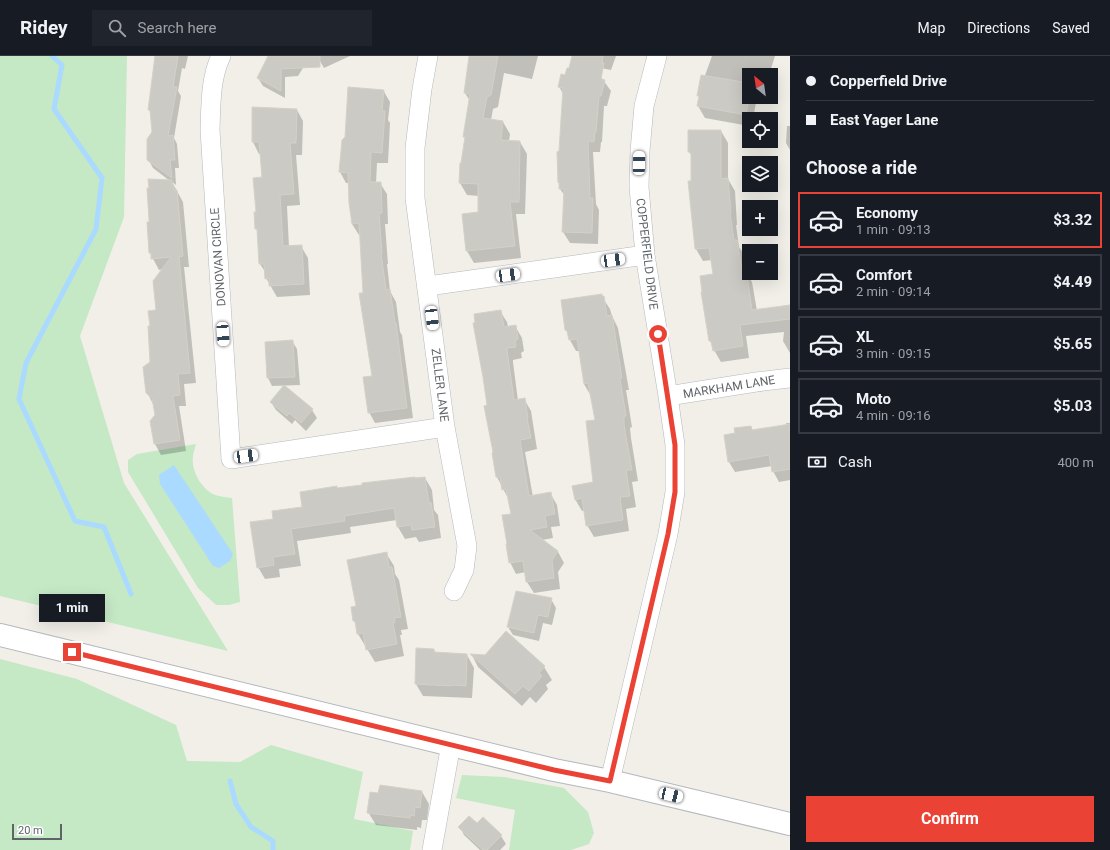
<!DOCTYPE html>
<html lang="en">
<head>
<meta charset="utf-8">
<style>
	:root { --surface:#171b24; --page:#20242c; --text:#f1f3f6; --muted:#9ea1a6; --line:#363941; --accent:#ea4335 }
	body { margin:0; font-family:Roboto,sans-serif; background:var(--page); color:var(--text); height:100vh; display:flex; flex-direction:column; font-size:15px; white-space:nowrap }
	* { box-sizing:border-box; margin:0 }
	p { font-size:13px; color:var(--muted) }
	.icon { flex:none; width:22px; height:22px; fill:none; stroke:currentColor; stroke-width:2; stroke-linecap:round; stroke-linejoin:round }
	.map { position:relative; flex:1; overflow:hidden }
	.details { display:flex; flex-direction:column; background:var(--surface); width:320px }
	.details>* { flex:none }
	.top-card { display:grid; align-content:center; height:88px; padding:0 16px; background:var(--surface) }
	.needle { width:26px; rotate:331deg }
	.fabs { position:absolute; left:742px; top:12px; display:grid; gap:8px }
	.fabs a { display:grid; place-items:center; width:36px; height:36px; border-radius:0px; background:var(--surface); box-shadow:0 4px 16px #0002; font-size:20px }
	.scale { position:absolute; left:12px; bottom:10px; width:50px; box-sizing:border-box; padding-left:4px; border:2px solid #5f6368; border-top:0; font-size:11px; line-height:14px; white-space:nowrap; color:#5f6368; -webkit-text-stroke:3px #fff; paint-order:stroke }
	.end { position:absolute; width:18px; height:18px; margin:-9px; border:5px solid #ea4335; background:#fff; box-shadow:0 0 0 2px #fff }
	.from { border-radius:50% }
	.bubble { position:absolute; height:28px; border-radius:0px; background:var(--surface); box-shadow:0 4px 16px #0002; font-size:13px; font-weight:700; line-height:28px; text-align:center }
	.car { position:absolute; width:12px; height:24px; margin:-12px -6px; border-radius:5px; box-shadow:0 0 3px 1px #0007; background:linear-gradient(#fff 24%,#345 0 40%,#fff 0 76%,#345 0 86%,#fff 0) }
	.top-card b { display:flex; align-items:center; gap:14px; height:38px; font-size:15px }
	.top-card b+b { border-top:1px solid var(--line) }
	.top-card i { width:10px; height:10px; background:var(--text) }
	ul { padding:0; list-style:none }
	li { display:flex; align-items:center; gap:12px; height:56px; margin:0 8px 6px; padding:0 8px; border:2px solid var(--line); border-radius:0px }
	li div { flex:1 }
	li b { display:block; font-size:15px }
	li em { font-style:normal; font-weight:700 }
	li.selected { border-color:var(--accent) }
	li>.icon { width:36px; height:36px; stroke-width:1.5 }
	h2 { padding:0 16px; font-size:18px; line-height:48px }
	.pay { display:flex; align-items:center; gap:10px; height:44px; padding:0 16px; font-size:15px }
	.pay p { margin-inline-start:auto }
	.button { display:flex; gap:8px; margin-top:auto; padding:8px 16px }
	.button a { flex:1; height:46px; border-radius:0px; background:var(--accent); color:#fff; font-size:16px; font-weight:700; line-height:46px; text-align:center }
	header { display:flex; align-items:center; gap:24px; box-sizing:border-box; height:56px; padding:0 20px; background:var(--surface); border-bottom:1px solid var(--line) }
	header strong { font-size:19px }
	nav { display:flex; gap:22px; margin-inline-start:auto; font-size:14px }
	.search { width:280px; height:36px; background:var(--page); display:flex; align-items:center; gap:10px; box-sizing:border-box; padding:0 14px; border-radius:0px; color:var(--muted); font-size:15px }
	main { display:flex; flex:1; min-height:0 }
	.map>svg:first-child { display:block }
	.green { fill:#c5e8c5 }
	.water { fill:#aadaff }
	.shadow { fill:#0003 }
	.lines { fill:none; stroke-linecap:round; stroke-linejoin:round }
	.stream { stroke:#aadaff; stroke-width:5 }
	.building { fill:#cccac5; stroke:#d6d1c6 }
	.minor-casing { stroke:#b5b8bc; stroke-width:20 }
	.tertiary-casing { stroke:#b5b8bc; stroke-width:24 }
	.minor { stroke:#fff; stroke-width:19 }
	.tertiary { stroke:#fff; stroke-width:22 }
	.route { stroke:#ea4335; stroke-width:5 }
	.labels { text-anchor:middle; stroke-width:3; stroke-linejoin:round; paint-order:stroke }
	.street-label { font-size:12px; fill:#5f6368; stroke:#fff }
</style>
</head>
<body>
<header>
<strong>Ridey</strong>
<div class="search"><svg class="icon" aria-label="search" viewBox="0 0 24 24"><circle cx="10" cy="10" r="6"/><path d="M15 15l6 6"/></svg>Search here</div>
<nav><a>Map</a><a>Directions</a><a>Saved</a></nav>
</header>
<main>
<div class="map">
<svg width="790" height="794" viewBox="0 0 790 794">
	<rect width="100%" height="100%" fill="#f1efe8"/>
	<path class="green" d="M0,0H127L124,161L80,280L124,427L228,595L0,540Z
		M196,388C195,392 193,397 193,401C191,414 201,432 213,438C219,441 226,441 232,442L240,546L229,549H216L198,532L128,416V404L137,398Z
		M0,603L77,623L176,669L187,705L240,706L271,689L363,716L354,763L413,775L410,794H0Z
		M462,719L504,721L564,732L588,756L594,777L589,788L571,794H509L515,754L456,742Z"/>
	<path class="water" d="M174,409L233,498L230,505L219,512L213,510L160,428L159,419Z"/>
	<path class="shadow" d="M155,0H188L185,13L182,12L178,35L181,40L174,82L177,88L179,112H175L176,129L172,126L183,146L189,211H184L196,327L184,328L186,350H179L186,395L161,399L155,388L151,365L156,359L153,348L147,336L152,306L151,271L157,255L163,213L159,214L150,197L148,167H150L170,125L153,112L148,103L153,77L152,59L149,54Z
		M269,0H291L303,12L298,20L285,21V42L263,30L258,22Z
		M317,0H350L324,12Z
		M471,0H538L532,23L504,17L498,51L493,53L491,64L503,66L510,78L509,85L520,86L527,98L525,158H516L521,202L474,207L467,195L479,157V140L467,139L460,127L461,108L466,83L464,80L470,45L465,37Z
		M575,0H616L611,14L580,8Z
		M712,0H775L769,19H749V41H757L753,63H749V70L705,62L698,50L700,42L698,39Z
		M601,21L611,35L607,50H604L602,86H601L600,96H593L596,148L599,154L598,188L570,187L563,176L565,140L560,133V96L563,38L559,30Z
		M383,34L390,46L388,64L390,67L388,107H377L376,127H380L387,138L388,168H385L388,208H387L390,235L396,246L400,276L402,279L413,362L375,367L369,356L373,320L364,238L360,179H359L352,168L350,127H346L340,116L343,84Z
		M297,54L303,65L302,99H296L300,149L287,150L289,191L301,190L308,202L310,239L277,241L266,222V217L260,208L258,176L256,172L257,157L263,122L261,98H259L253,86Z
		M787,70H790V94L786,87Z
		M689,75H721L728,87V123L735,135L737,169H736L739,191L743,197L746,216L752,226L757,255L790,251V297L783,285L784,276L746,280L749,302L721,306L714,294L710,285L714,219L712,204L703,205L696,193L689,126H692V100L689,96Z
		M602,241L610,253L612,260L618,272L629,334H626L632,371L630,372L631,382L638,425L632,426L636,451L626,453L629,475L594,481L587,469L585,454L582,455L575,443L594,427L596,364L591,340L584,328L580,295H576L570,284L569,278L566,273Z
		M500,255L507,266L508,271L515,270L522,282L524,295L521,297L522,302L513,304V306L518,345L524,343L531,355L537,393L525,396L533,441L550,437L557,449L560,470L551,471L553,482L542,484L558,496L564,507L558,516L560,533L534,537L527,526L526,516L516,518L510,506L512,459L509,444L497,421L488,350L474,268Z
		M292,285L297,293L300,329L272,330L268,322Z
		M284,330L312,354L317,362L306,375L295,364L292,368L276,354L271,346Z
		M786,367H790V424L779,426L773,415L772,410L735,416L729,406L736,378L751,371L753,375L787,370Z
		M425,422L432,434L434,454L438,459L441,482L419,486L416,481L405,483L398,471L397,464L350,471L351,477L297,485L301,510L279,513L280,521L265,523L258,511L274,464L303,452L337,433Z
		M386,497L394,510L395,518L399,524L408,573L401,574L402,579H400L404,600L375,606L358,578L357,569L354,565L357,551Z
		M551,543L556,552L552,569L543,567L539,585L513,579L508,571Z
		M506,577L544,611L552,624L546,629L548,633L536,647L530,641L522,650L478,611L472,599L486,600Z
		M434,594L436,597L467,599L474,612L472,642L423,640L416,628Z
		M422,736L429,748L427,764H422L421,772L417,771V774L376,769L368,756Z
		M477,769L501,780L506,788L500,794H480L464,779L460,771Z"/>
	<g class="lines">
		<path class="stream" d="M52,0L62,9L54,53L102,122L96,173L26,307L19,343L75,465L104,471L131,538
			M230,725L236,748L251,771L273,785V794"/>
	</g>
	<path class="building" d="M155,0H178L173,31H177L168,80L173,79L175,104H170L172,122L147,104V83L152,76L150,54H148Z
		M268,0H320V11L281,13V35L257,22Z
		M469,0H498L491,39L487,41L483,62L503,65L501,84L520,85L519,146H510L515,190L466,195L462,158L478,156V128L459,127L460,107H461L465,81H463L470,38L464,37Z
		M572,0H603L602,7H604L601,23L605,24L601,40H599L596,76H595L594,86L588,85L590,142H593L592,177L562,176L564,133H559V126L558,127L557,96L559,95L563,32L558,31L561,18L565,19L567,12H569Z
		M701,19L749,27V41L746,59L697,50L699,40H697Z
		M348,31L384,34L382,55H385L382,97L371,96L370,126H381L382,157H379L382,197H381L386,234L390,233L395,267H396L407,352L368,357L363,321L372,320L359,237H363L359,167L352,168L349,147L348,117L339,116L342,84L345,81Z
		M252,51L297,53L296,87H290L294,138L280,139L283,190L302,189L304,228L269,230V222L265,223L264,208H259L257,173H255L254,156H256L253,122L262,121L259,86H252Z
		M688,74H721V123L728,122L731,157H730L734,184H737L742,214L746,213L752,254L790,249V263L740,269L743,290L713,295L711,285H709L701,236H702L700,220L713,218L709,192L695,193L688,125H691V96H688Z
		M148,123L172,124V131L174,130V134H177L183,200L179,201L190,317L178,318L180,339L173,340L180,384L154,388L150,365L155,359L152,342L146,337L143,311L150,306L148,270H150L148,255L156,254L153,225L171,201L151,203V197H149L147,166H149V164L147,132H149Z
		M602,238V240H604L607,260L612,259L622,322L620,323L626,360H624V369L632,414H626L630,440L620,441L623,464L586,470L582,442L575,444L572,430L593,426L586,365L595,364L588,327L584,328L577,283L569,284L567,275L565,274L561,244Z
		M501,254L504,271L516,269L518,283L515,285L516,291L507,292V294L514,344L525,342L528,362H527L531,382L520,384L529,440L551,436L555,458L545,460L547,471L530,474L558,495L552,504L554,522L526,526L523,505L509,507L506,488H507L502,459L511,458L506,433L502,434L500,421H496L492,397L493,396L484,350L487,349L483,321L473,267H475L474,258Z
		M293,284L295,321L267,322L265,286Z
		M284,329L313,353L301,367L289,357L287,360L270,346Z
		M790,368V413L772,416L769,399L728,406L724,379L735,377L734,372L751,370L752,374Z
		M415,421V422L425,421L429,447L431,446L435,471L412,474L411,469L397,471L394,452L344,460L345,465L291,473L295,498L273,501L274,509L257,512L250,466L273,463L272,455L302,451L300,436L337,430V432L362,429V427Z
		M387,496L389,511H392L401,561L394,562L395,566L393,567L397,588L366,594L363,577L357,578L355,565H353L351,551L356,550L347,504Z
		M516,535L552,542L548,561L538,559L534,577L507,571Z
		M506,575L545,610L539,617L542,620L529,635L523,630L515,638L470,598L485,599Z
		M416,592L434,593V596L467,598L466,630L451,629V630L415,628Z
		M380,729L422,735L420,752L415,751L414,760L410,759V762L367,757L370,736L378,737Z
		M469,760L477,767L483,761L502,779L487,794H483L458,771Z"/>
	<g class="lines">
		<g class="minor-casing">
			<path id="minor" d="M221,0C210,23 211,50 210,74L231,403L445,371
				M428,0L422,33L415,92V142L445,371L467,490L464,514L454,535
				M428,230L645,199
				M668,340L756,326L790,322
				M610,725L668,478L675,436V389L668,340L645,199L639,131L640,95L644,50L657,0
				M432,794L451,688"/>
		</g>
		<g class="tertiary-casing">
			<path id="tertiary" d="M0,579L554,714L610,725L790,768"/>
		</g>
		<use href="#minor" class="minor"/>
		<use href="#tertiary" class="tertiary"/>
	</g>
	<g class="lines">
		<path class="route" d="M72,596L554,714L610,725L668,478L675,436V389L658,278"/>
	</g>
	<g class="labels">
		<g class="street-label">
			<text transform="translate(647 198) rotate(83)" y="4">COPPERFIELD DRIVE</text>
			<text transform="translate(218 201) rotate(-94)" y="4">DONOVAN CIRCLE</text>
			<text transform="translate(440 329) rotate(83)" y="4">ZELLER LANE</text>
			<text transform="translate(729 331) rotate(-9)" y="4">MARKHAM LANE</text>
		</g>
	</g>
</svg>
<div class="fabs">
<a><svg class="needle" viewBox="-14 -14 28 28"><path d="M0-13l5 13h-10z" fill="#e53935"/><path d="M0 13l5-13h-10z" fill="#9ea1a6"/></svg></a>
<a><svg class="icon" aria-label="locate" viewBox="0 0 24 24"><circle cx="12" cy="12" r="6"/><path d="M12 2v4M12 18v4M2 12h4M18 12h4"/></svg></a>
<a><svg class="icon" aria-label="layers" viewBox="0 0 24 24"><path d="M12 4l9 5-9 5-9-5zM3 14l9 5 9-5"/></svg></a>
<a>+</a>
<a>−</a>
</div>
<div class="scale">20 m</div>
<i class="end from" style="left:658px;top:278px"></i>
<i class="end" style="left:72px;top:596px"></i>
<div class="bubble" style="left:39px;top:538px;width:66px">1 min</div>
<i class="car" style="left:639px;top:107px;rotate:1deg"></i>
<i class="car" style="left:613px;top:204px;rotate:82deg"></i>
<i class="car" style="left:508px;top:219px;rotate:82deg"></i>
<i class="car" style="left:432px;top:262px;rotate:173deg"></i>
<i class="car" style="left:223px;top:278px;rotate:176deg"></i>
<i class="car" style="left:246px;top:400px;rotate:82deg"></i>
<i class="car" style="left:671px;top:739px;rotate:103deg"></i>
</div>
<section class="details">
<div class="top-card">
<b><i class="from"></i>Copperfield Drive</b>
<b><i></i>East Yager Lane</b>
</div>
<h2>Choose a ride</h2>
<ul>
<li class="selected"><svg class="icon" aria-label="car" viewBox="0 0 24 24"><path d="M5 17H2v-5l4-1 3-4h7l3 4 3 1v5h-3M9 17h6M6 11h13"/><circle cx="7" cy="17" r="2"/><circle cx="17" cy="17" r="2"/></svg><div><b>Economy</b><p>1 min · 09:13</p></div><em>$3.32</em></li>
<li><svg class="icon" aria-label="car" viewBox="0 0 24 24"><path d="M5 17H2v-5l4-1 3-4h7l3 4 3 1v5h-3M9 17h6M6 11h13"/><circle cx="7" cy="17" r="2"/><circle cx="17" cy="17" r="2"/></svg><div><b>Comfort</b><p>2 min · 09:14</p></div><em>$4.49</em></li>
<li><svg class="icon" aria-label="car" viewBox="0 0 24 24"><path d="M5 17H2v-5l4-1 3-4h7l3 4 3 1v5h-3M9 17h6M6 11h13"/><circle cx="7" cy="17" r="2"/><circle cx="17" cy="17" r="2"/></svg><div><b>XL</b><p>3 min · 09:15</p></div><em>$5.65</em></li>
<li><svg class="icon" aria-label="car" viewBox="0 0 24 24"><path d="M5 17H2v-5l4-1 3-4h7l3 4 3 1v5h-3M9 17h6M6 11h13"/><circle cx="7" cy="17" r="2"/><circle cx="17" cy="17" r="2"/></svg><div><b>Moto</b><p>4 min · 09:16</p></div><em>$5.03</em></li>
</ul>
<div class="pay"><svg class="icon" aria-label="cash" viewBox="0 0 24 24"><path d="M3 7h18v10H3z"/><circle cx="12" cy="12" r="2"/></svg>Cash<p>400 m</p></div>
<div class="button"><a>Confirm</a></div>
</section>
</main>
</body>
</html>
